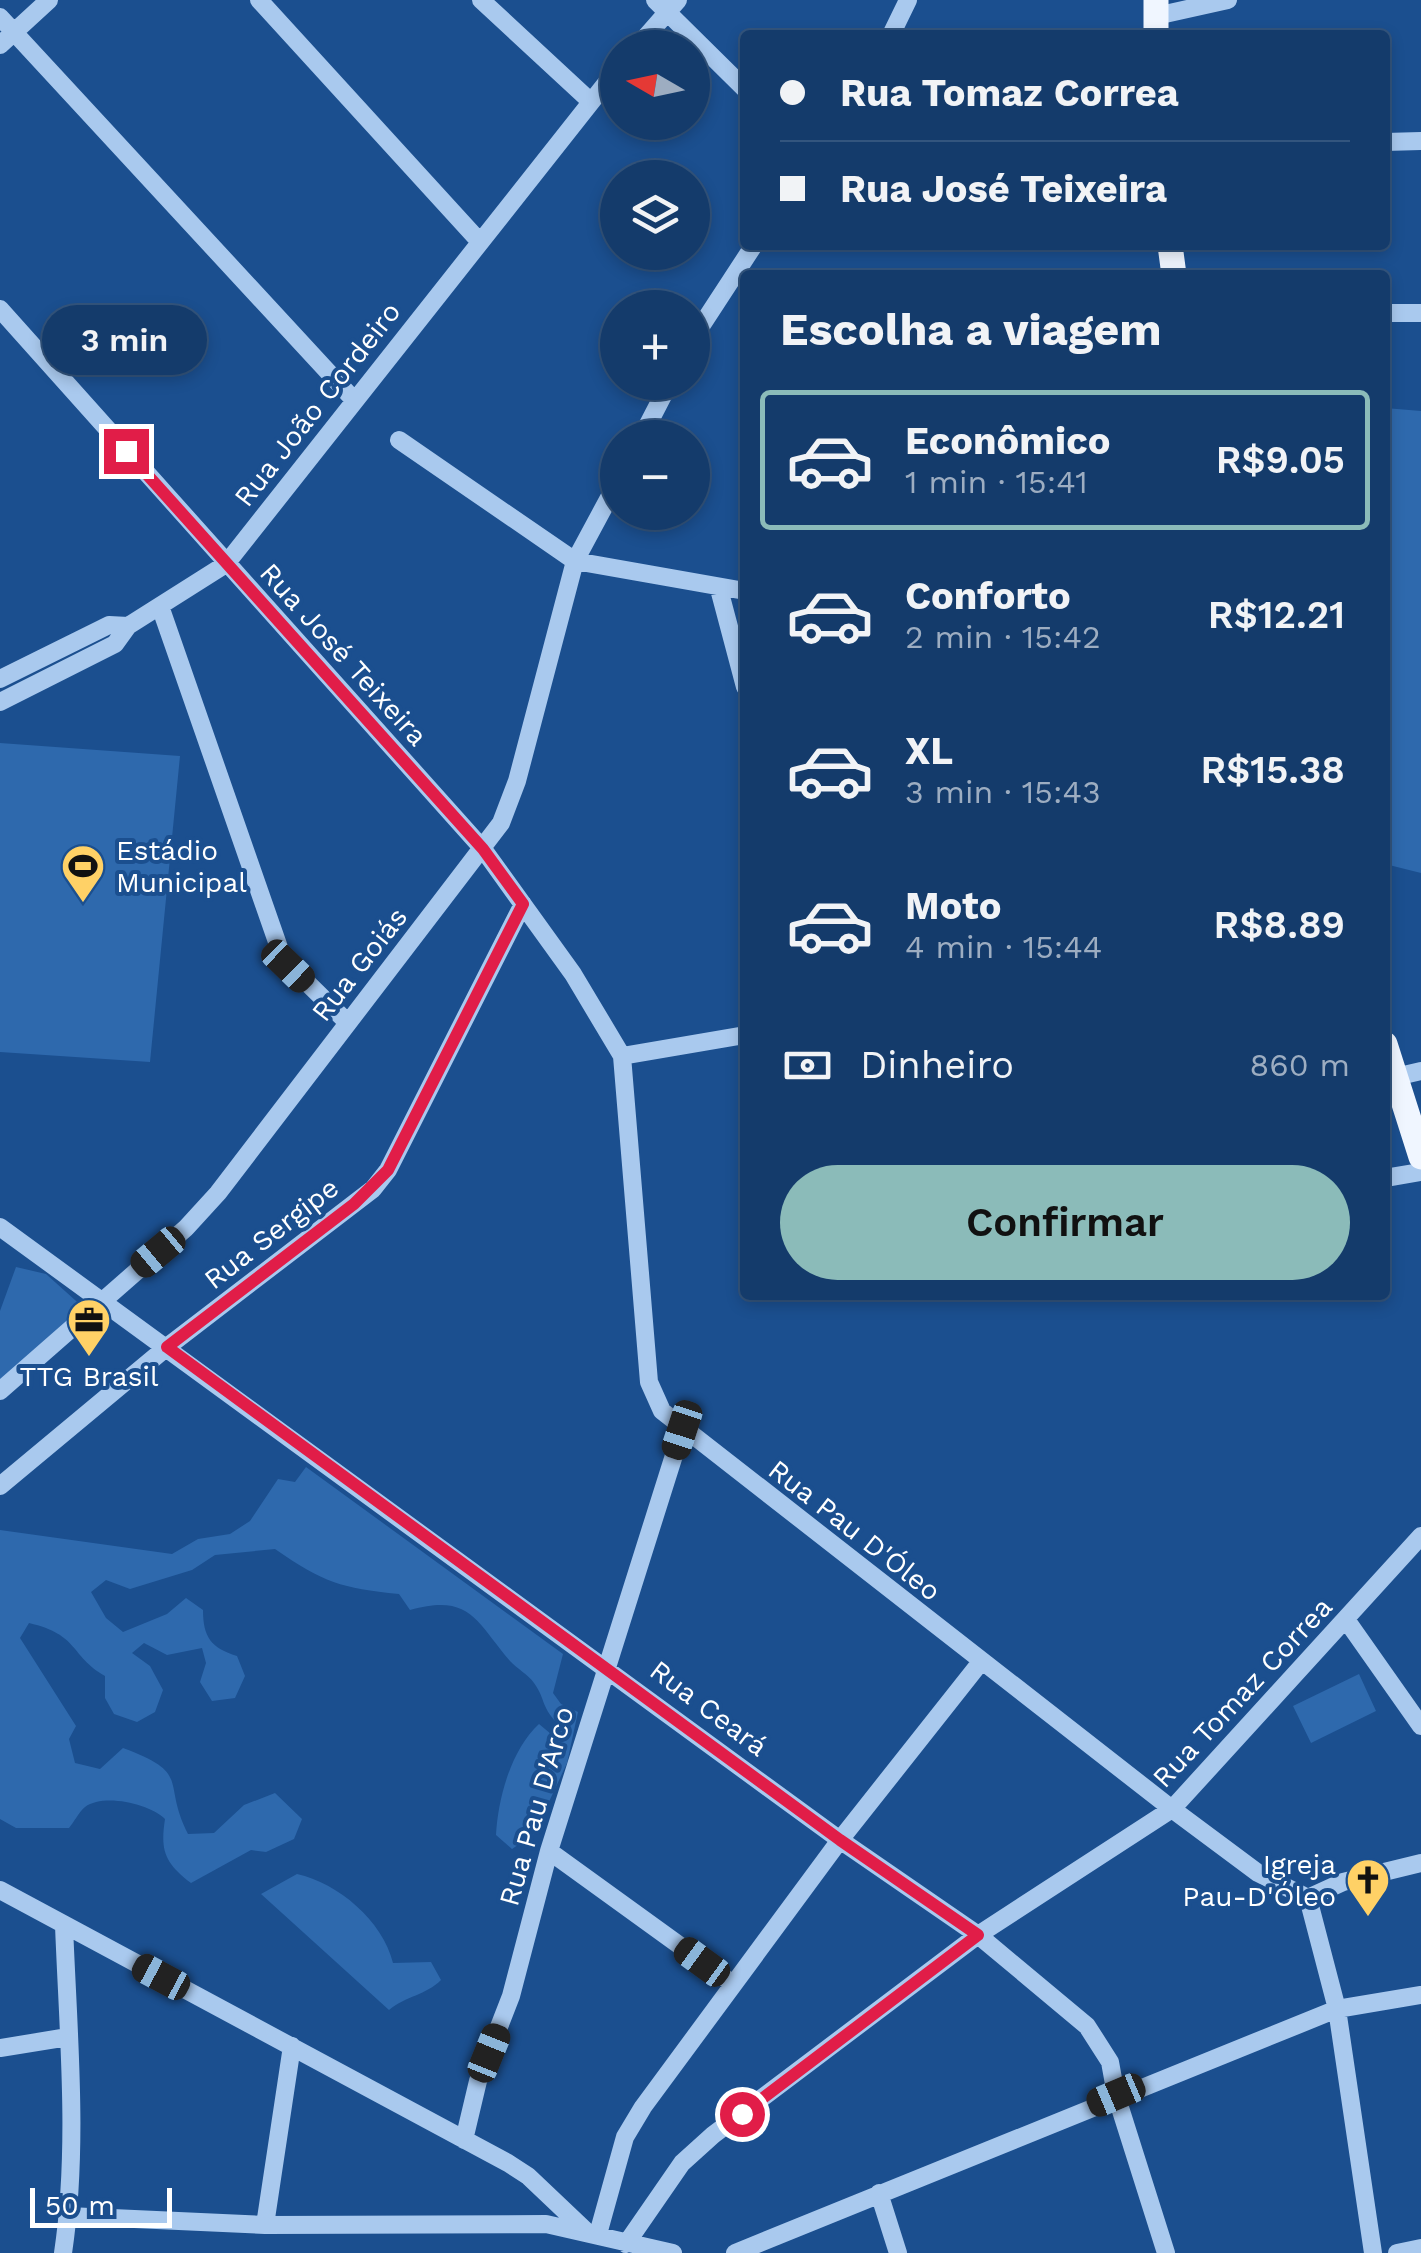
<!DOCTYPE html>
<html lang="pt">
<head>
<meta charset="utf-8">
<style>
	:root { --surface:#143b6b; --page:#1d4271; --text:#f1f3f6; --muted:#9dadc1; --line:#33557e; --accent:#8bbbb9 }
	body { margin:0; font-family:"Work Sans",sans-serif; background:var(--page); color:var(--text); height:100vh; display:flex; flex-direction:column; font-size:38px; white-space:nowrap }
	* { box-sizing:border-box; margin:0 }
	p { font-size:32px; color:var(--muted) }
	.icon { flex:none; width:55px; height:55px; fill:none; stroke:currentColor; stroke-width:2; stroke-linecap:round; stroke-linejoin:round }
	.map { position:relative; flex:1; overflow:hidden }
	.drawer { position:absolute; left:740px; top:270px; width:650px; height:1030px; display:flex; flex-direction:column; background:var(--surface); border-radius:10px; box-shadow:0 5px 15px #0003,0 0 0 2px var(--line) }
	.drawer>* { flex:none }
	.hud { position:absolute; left:740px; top:30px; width:650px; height:220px; border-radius:10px; box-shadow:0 5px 15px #0003,0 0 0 2px var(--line); display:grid; align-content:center; height:220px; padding:0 40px; background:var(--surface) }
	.needle { width:65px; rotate:279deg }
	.buttons { position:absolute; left:600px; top:30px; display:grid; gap:20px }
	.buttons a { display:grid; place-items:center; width:110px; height:110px; border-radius:50%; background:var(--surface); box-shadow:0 5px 15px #0003,0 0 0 2px var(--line); font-size:50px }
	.scale { position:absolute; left:30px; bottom:25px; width:142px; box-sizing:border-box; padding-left:10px; border:5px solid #fff; border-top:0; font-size:28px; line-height:35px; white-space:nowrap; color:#fff; -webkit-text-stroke:8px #1b4f8f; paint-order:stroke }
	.end { position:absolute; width:45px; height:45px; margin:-22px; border:12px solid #e11d48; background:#fff; box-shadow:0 0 0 5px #fff }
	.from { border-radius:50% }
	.bubble { position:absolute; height:70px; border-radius:35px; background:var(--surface); box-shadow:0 5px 15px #0003,0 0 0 2px var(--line); font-size:32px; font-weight:600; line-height:70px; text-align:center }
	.car { position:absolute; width:30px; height:60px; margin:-30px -15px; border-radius:12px; box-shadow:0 0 8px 2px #0007; background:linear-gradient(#222 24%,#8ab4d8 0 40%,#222 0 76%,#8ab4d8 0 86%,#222 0) }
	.hud b { display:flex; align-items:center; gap:35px; height:95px; font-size:38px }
	.hud b+b { border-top:2px solid var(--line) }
	.hud i { width:25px; height:25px; background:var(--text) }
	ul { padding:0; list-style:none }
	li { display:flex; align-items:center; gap:30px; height:140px; margin:0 20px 15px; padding:0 20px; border:5px solid transparent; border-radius:10px }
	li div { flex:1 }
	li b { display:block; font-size:38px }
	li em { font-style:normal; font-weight:600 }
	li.selected { border-color:var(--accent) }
	li>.icon { width:90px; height:90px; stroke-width:1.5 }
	h2 { padding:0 40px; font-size:45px; line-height:120px }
	.pay { display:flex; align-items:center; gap:25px; height:110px; padding:0 40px; font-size:38px }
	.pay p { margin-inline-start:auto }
	.action { display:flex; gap:20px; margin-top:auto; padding:20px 40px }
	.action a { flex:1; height:115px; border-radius:60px; background:var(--accent); color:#111; font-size:40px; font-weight:600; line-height:115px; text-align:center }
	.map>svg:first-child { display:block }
	.green { fill:#2e69ad }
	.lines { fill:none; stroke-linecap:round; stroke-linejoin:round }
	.minor { stroke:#a9c9ee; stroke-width:18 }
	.major { stroke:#f0f6ff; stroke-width:25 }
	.route { stroke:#e11d48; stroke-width:12 }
	.labels { text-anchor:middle; stroke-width:8; stroke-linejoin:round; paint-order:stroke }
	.street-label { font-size:28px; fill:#fff; stroke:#1b4f8f }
	.poi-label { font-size:28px; fill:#fff; stroke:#1b4f8f; text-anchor:start }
</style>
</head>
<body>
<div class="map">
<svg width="1421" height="2253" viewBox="0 0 1421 2253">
	<rect width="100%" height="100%" fill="#1b4f8f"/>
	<path class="green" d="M1385,408L1421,411V873L1385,864Z
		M0,743L180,756L150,1062L0,1052Z
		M16,1267L46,1274L85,1309L0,1383V1311Z
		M306,1467L563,1654L553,1693L561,1704L578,1712L567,1763L534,1834L512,1849L496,1835C498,1798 511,1750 539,1724L557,1739L562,1728C539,1706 547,1701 534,1683C528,1674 517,1669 510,1661C476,1621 470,1593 410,1610L399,1594C341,1588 324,1583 275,1549L215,1555L192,1570L130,1589L106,1580L91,1592L106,1618L123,1632L167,1614L186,1598L203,1610C203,1637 211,1648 237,1656L245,1676L235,1698L212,1701L200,1682L206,1663L202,1648L167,1655L144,1643L132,1653L150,1666L163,1690L155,1712L137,1722L114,1714L105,1698V1676C69,1655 80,1635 29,1623L20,1638L76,1726L69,1739L75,1763L100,1769L123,1748C193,1774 161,1781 188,1834L214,1833L244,1805L275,1793L302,1819L294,1839L266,1852L251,1850L191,1883C165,1863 160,1851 165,1819C150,1804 104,1793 85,1807C79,1812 74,1822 69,1828H16L0,1819V1530L172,1554L198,1539L230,1534L250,1521L278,1479L295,1482Z
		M1359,1674L1376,1711L1311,1743L1293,1706Z
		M297,1874C338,1883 383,1921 393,1963L431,1962L441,1980C426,1995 406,1996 389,2010L261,1894Z"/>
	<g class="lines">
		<path class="minor" d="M259,0L480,242
			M481,0L589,100
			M655,0L745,89
			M1156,16L1228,0
			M0,17L354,400
			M891,35L908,0
			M0,45L49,0
			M636,48L678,0
			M1385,142L1421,141
			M0,309L483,849L573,974L622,1056L649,1382L662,1411L1172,1809L1258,1873L1308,1898
			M1385,313H1421
			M692,340L754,245
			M641,438L670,382
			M399,440L575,561L745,591
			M719,589L745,687
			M161,609L283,959L347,1022
			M0,679L109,625L128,626
			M0,702L115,644L128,626L226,564L618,68
			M622,1056L745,1035
			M1395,1077L1421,1071
			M1385,1178L1421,1172
			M0,1227L840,1840L978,1935L1087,2026L1110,2062L1116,2095L1166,2253
			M0,1391L186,1228L218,1193L501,823L517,781L575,561L618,481
			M0,1486L167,1347L373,1189L388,1170L523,904
			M1347,1621L1421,1726
			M549,1851L733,1984
			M0,1890L508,2163L528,2176L586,2231
			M1308,1898L1337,2009L1373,2253
			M1308,1898L1343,1882L1421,1863
			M0,2048L68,2037
			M464,2140L478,2081L511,1996L549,1851L682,1430
			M879,2193L898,2253
			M68,2216L265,2225L546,2224L673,2253
			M265,2225L292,2046
			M598,2234L625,2137L643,2107L840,1840L980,1663
			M626,2244L682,2163L713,2135L978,1935L1172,1809L1421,1536
			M63,2253C79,2146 68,2032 64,1925
			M735,2253L1337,2009L1421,1995
			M1397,2253L1421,2248"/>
		<path class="major" d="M1156,35V0
			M1170,245L1174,275
			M1385,1044L1421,1157"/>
	</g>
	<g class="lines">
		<path class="route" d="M126,451L483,849L523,904L388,1170L354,1204L167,1347L840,1840L978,1935L742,2114"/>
	</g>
	<defs>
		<g id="stadium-pin" transform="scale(2.25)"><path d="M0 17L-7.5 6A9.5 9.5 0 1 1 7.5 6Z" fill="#ffd166" stroke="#1b4f8f"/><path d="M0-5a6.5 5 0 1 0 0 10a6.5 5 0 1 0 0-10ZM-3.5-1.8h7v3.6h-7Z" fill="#111"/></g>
		<g id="office-pin" transform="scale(2.25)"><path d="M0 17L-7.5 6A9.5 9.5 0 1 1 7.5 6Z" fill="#ffd166" stroke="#1b4f8f"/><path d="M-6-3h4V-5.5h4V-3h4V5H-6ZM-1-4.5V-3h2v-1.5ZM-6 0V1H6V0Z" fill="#111"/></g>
		<g id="church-pin" transform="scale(2.25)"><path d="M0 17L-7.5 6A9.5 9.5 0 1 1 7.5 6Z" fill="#ffd166" stroke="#1b4f8f"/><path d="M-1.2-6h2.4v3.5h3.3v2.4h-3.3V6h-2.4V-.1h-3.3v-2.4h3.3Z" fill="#111"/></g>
	</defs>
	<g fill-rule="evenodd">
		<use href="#stadium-pin" x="83" y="866"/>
		<use href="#office-pin" x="89" y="1320"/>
		<use href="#church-pin" x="1368" y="1880"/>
	</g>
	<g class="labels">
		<g class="street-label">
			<text transform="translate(317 404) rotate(-52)" y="10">Rua João Cordeiro</text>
			<text transform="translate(344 654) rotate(48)" y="10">Rua José Teixeira</text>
			<text transform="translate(359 964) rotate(-52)" y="10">Rua Goiás</text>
			<text transform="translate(271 1233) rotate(-38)" y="10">Rua Sergipe</text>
			<text transform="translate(855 1530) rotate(38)" y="10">Rua Pau D'Óleo</text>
			<text transform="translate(1242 1692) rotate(-47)" y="10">Rua Tomaz Correa</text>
			<text transform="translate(709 1708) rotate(37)" y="10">Rua Ceará</text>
			<text transform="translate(536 1806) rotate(-74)" y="10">Rua Pau D'Arco</text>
		</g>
		<g class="poi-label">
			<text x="116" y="860">Estádio<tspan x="116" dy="32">Municipal</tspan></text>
			<text x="89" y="1386" text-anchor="middle">TTG Brasil</text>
			<text x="1336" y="1874" text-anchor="end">Igreja<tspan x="1336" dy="32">Pau-D'Óleo</tspan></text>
		</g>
	</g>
</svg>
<div class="buttons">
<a><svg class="needle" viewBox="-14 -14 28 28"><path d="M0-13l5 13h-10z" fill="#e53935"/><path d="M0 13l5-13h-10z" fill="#9dadc1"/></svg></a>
<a><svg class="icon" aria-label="layers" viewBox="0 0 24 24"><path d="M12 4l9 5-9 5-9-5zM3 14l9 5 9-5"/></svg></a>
<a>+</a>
<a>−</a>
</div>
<div class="scale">50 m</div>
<i class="end from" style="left:742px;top:2114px"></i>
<i class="end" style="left:126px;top:451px"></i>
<div class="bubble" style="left:42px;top:305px;width:165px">3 min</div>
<i class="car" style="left:288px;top:966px;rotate:134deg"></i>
<i class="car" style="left:158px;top:1252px;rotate:230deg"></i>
<i class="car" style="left:682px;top:1430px;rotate:198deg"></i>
<i class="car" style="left:702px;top:1962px;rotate:306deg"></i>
<i class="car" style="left:161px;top:1977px;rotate:298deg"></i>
<i class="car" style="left:489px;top:2053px;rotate:22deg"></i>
<i class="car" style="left:1116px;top:2095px;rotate:247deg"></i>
<div class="hud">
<b><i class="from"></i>Rua Tomaz Correa</b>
<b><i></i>Rua José Teixeira</b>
</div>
<section class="drawer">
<h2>Escolha a viagem</h2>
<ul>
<li class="selected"><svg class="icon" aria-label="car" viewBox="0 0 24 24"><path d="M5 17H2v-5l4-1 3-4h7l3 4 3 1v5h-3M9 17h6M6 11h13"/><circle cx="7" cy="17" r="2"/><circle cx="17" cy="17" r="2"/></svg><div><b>Econômico</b><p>1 min · 15:41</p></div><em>R$9.05</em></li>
<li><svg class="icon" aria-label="car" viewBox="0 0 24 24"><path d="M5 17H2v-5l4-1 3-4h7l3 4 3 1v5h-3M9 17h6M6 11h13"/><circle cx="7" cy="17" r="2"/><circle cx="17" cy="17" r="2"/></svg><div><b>Conforto</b><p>2 min · 15:42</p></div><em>R$12.21</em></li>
<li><svg class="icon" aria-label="car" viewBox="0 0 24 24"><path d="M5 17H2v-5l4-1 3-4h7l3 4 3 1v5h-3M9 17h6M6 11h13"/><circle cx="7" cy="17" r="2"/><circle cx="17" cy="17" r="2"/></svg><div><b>XL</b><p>3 min · 15:43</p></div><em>R$15.38</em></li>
<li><svg class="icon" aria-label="car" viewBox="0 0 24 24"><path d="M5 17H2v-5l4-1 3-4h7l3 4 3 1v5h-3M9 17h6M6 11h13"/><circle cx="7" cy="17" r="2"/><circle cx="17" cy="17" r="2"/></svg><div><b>Moto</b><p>4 min · 15:44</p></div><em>R$8.89</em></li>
</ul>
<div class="pay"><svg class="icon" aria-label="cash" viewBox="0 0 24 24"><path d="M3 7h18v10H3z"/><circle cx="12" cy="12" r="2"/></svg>Dinheiro<p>860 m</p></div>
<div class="action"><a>Confirmar</a></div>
</section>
</div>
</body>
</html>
